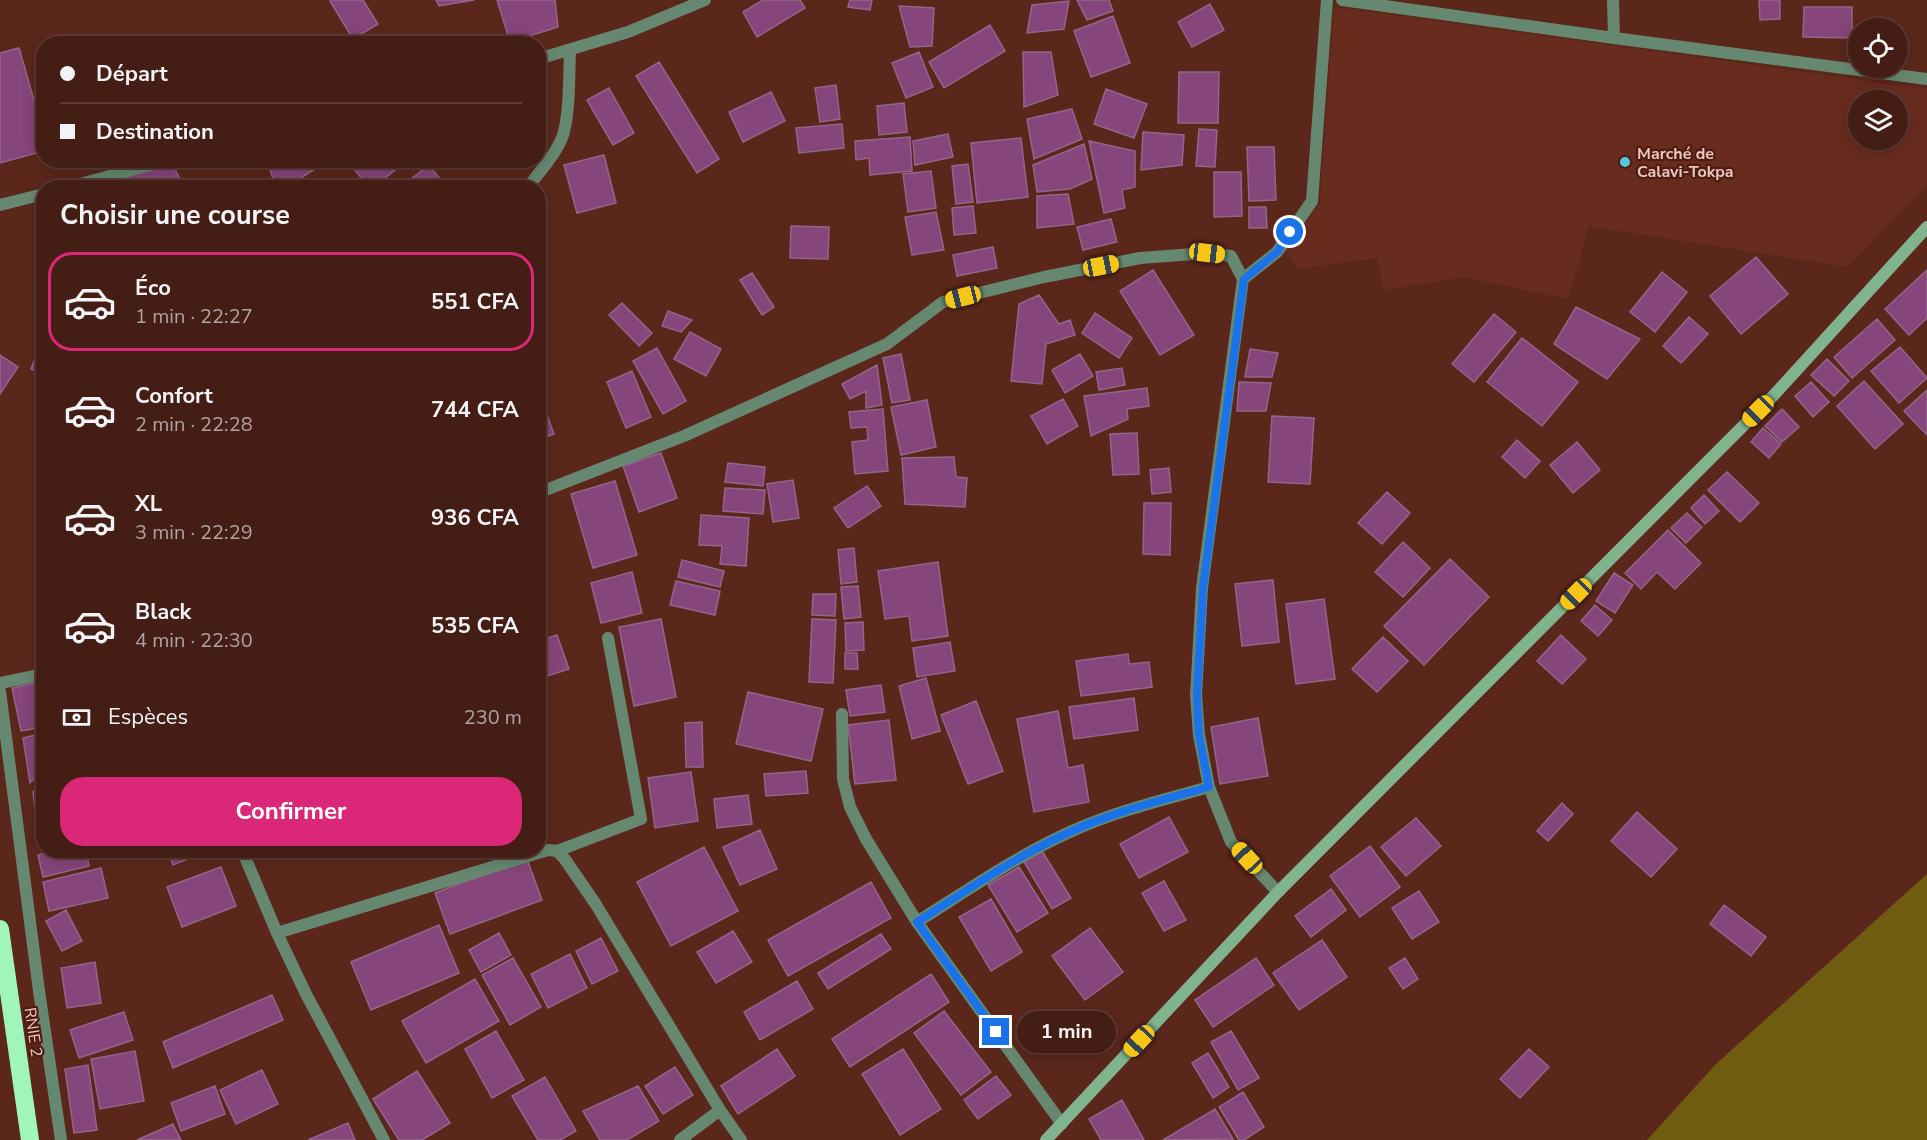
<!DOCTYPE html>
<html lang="fr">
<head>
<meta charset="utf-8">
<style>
	:root { --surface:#441d14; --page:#4b261d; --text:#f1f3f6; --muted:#afa2a0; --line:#5c3b34; --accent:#db2777 }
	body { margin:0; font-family:"Nunito Sans",sans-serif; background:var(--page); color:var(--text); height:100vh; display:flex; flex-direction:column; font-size:22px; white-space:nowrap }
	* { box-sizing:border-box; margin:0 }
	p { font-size:20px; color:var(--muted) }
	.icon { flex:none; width:33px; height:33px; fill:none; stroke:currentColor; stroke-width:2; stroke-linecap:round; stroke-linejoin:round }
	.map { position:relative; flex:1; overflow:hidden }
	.panel { position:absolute; left:36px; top:180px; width:510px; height:678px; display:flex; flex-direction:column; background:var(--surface); border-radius:24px; box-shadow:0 3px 15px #0003,0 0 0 2px var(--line) }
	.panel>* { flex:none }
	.guide { position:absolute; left:36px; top:36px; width:510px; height:132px; border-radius:24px; box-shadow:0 3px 15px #0003,0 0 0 2px var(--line); display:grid; align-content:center; height:132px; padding:0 24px; background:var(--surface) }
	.fabs { position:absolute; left:1848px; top:18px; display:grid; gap:12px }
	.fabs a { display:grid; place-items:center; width:60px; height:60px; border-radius:50%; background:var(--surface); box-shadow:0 3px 15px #0003,0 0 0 2px var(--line); font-size:30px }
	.end { position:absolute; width:27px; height:27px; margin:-14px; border:8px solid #1a73e8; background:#fff; box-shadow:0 0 0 3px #fff }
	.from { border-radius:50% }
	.bubble { position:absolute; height:42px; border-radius:21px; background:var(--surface); box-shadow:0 3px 15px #0003,0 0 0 2px var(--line); font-size:20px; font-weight:700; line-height:42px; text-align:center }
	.car { position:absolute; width:18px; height:36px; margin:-18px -9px; border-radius:8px; box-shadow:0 0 4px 2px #0007; background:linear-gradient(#f5c518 24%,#345 0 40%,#f5c518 0 76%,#345 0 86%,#f5c518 0) }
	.guide b { display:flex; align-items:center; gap:21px; height:57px; font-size:22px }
	.guide b+b { border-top:2px solid var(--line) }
	.guide i { width:15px; height:15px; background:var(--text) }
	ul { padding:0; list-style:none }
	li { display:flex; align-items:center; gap:18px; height:99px; margin:0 12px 9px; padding:0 12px; border:3px solid transparent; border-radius:24px }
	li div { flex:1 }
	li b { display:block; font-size:22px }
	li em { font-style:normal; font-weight:700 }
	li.selected { border-color:var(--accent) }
	li>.icon { width:54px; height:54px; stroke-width:1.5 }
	h2 { padding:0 24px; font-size:27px; line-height:72px }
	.pay { display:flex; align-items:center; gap:15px; height:66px; padding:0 24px; font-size:22px }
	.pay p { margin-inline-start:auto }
	.cta { display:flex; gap:12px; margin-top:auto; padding:12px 24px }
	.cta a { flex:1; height:69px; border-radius:24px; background:var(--accent); color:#fff; font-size:24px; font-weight:700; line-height:69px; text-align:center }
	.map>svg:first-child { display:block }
	.built { fill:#682c1f; fill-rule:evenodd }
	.green { fill:#6f5c11 }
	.building { fill:#86457b; stroke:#94658b; stroke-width:1.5 }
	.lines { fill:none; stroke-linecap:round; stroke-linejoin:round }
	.lane { stroke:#678870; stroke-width:12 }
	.street { stroke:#678870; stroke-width:12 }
	.secondary { stroke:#7fb48f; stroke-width:12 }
	.highway { stroke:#a0f5bb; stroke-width:18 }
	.route { stroke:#1a73e8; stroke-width:8 }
	.poi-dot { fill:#56c9e1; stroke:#4f1c11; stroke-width:2 }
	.labels { text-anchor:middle; stroke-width:4.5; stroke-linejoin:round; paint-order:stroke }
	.poi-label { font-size:16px; font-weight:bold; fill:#eac8c0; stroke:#4f1c11; text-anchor:start }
	.street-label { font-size:16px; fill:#eac8c0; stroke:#4f1c11 }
</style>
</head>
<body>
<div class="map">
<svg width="1927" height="1140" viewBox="0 0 1927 1140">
	<rect width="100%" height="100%" fill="#5b271b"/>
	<path class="built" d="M1334,7L1927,89V185L1848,267L1589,226L1568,299L1464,277L1384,290L1377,258L1298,269L1284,250L1320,203ZM1858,100H1898V140H1858Z"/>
	<path class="green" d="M1927,874V1140H1647L1716,1064Z"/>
	<path class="building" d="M331,0H363L378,24L353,39L330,1Z
		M436,0H474L439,6Z
		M497,0H555L558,27L510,42Z
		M763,0H800L805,8L757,37L743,12Z
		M850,0H872L870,10L848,7Z
		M1077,0H1109L1113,11L1087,20Z
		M1759,0H1780V19L1760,20Z
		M1069,1L1064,29L1027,33L1032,5Z
		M1210,4L1224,30L1192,47L1178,22Z
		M899,6L934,8L932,46L910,47Z
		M1804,7H1852V38L1803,37Z
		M1113,16L1130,63L1091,77L1074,31Z
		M990,25L1005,51L944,88L929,62Z
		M19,48L44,135V151L0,163V53Z
		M919,52L933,87L906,98L892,63Z
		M1023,52H1051L1058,95L1024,107Z
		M659,62L719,159L697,173L636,76Z
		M1179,72H1219L1218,123H1178Z
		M836,85L840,119L820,122L815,88Z
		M609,88L634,133L613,145L587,100Z
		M1106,89L1147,104L1134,138L1094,124Z
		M771,92L785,121L743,142L729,112Z
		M904,103L907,132L879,135L877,106Z
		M1072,109L1082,139L1034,159L1027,119Z
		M842,124L844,148L799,153L796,128Z
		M1199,129L1217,130L1215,167L1196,166Z
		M1143,132L1184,135L1182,165L1141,170Z
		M948,134L953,157L915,165L913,141Z
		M910,137L912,171L870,175L869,158L856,160L855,141Z
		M1021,138L1028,197L977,203L971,143Z
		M1089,141L1135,151V187L1122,190L1125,208L1104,213Z
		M1084,144L1092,179L1070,189L1037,192L1033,165Z
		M1247,147H1274L1276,200L1249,201Z
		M604,155L616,203L577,213L564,165Z
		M267,160H318L320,166L285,188H276Z
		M347,160H393L399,167L373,188H369Z
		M171,162L185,188H113L108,180Z
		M968,164L973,202L956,204L952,166Z
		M429,165L447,188H408L405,184Z
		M931,171L936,208L908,212L903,174Z
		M1214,172H1241L1242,216L1214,217Z
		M1068,194L1074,224L1037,228V196Z
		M973,206L976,233L954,235L952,208Z
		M1249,207H1266L1267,228H1249Z
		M936,212L944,250L912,255L905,217Z
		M1111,219L1117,242L1083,250L1077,227Z
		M791,226L829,227L828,259L790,258Z
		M993,247L997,268L957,276L953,255Z
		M1756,257L1788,294L1741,334L1710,296Z
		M1153,270L1194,335L1160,355L1120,291Z
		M1927,270V318L1909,335L1885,309Z
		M1662,272L1687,292L1655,332L1630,312Z
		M752,273L774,307L762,315L740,280Z
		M1039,295L1059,324L1070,320L1075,335L1046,344L1042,384L1011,381L1019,304Z
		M622,303L652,333L639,346L609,315Z
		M1576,307L1640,339L1607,379L1554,344Z
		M668,311L692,320L681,332L662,326Z
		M1095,313L1132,338L1119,358L1082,333Z
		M1494,314L1516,332L1474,382L1452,364Z
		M1689,317L1708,334L1681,363L1663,346Z
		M1877,319L1895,340L1852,378L1834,357Z
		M690,332L721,349L706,376L674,359Z
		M1522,338L1578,382L1542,426L1487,382Z
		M42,341L44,342V374L31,369Z
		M1900,347L1927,378L1899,403L1871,371Z
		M657,348L686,401L663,414L633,361Z
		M1250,349L1278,353L1272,377H1245Z
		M901,354L910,400L892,403L883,358Z
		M1080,354L1093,376L1065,393L1052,370Z
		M0,355L18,367L0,394Z
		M1827,359L1849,381L1834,396L1811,375Z
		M877,365L882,405L866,408V391L850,399L842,384Z
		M1122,368L1125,385L1099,390L1096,372Z
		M632,371L651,417L626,428L607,382Z
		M1864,381L1903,424L1875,449L1837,406Z
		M1239,382L1271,383L1266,411H1237Z
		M1811,382L1829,402L1813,417L1795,396Z
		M1147,388L1149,406L1127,409L1128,419L1091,436L1084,396Z
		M1927,390V435L1904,411Z
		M538,391L554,434L538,440Z
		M1063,399L1078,426L1047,444L1031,416Z
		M927,400L936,447L901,455L891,407Z
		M883,409L888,471L855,474L852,442L868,440L867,427L851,428L849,412Z
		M1782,409L1799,427L1782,442L1765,426Z
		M1272,416L1314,418L1310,484L1268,482Z
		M1763,428L1781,444L1769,458L1751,442Z
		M1137,433L1139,474L1113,475L1110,434Z
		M1517,440L1540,461L1525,478L1502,457Z
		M1577,442L1600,470L1573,493L1550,465Z
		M661,453L677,498L639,512L623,466Z
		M954,457L956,477L967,478L965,507L905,504L902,458Z
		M728,463L765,467L763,486L725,482Z
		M1169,468L1171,492L1152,494L1150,470Z
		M1727,472L1759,503L1740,522L1708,490Z
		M793,480L799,518L773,522L767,484Z
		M615,481L637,555L593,568L571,494Z
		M867,486L881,506L848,528L834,508Z
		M725,488L765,490L763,514L723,511Z
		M1387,492L1410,513L1382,544L1358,523Z
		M1704,495L1719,511L1705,524L1691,508Z
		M1144,503H1171L1170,555L1143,554Z
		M1687,513L1702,527L1686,543L1671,528Z
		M701,515L749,518L746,566L720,564L722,546L699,545Z
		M1668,530L1701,563L1675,589L1657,572L1641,589L1625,573Z
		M1403,542L1430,568L1403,597L1375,572Z
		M854,548L857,582L841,584L838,550Z
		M1450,559L1489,597L1424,665L1384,626Z
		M682,560L724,571L720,587L678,577Z
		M938,562L948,636L912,641L909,616L885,619L878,571Z
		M632,572L642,613L601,623L591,583Z
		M1614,573L1633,585L1615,613L1596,601Z
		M1273,580L1279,642L1242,646L1235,584Z
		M676,581L720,591L715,615L670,605Z
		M858,586L861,617L844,619L841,587Z
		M813,594H836L835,616L812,615Z
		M1324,599L1335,679L1296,684L1286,604Z
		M1595,605L1612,620L1598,636L1581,621Z
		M661,619L676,697L634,706L619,627Z
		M812,619L836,620L833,683L809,682Z
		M863,622L864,650L846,651L845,623Z
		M557,635L569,669L538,679V641Z
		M1561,635L1586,659L1562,684L1537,661Z
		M1383,637L1408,661L1377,692L1352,669Z
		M950,642L955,671L917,677L913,648Z
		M845,653H857L858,669H845Z
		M1128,654L1129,664L1149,662L1152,687L1081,696L1076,661Z
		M926,678L940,731L912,739L899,686Z
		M44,681V727L21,731L12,688Z
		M881,685L885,712L850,716L846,690Z
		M748,692L823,709L811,761L736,744Z
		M1134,698L1138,730L1074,739L1069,707Z
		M976,701L1003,771L968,784L941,715Z
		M1058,711L1068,768L1083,765L1089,802L1034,812L1017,719Z
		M1258,718L1268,776L1220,784L1211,727Z
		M889,720L896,780L855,784L848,725Z
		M702,722L703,767H686L685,723Z
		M44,733V769L30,783L23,738Z
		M806,771L808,793L766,796L764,774Z
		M691,772L698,821L655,828L648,778Z
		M44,781V846H39L33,792Z
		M748,795L752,824L717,828L714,799Z
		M1562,803L1573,814L1548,841L1537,831Z
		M1637,812L1677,849L1651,877L1611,841Z
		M1169,817L1188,852L1139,878L1120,844Z
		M1416,818L1441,846L1406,876L1381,847Z
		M760,830L777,869L740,885L723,847Z
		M1370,846L1400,887L1360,917L1330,876Z
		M704,847L738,911L671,946L637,882Z
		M58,850H86L89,866L43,877L38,855Z
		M168,850H210L173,865Z
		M1042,851L1071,898L1052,909L1024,862Z
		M527,859L542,900L450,934L435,893Z
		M221,867L236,906L182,927L167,887Z
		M1019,867L1048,913L1017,932L988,885Z
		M101,868L108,898L49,911L43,882Z
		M1164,881L1186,920L1164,931L1142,893Z
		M871,882L891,918L788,976L768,940Z
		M1331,889L1346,910L1311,937L1295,916Z
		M1419,891L1439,922L1412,939L1392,908Z
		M991,899L1022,952L991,971L959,917Z
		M1724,905L1766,937L1751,956L1710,924Z
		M66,910L82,941L62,951L46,921Z
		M439,925L459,973L371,1010L351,962Z
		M1090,928L1123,972L1085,1000L1052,956Z
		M733,931L752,962L716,983L697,952Z
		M499,933L511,955L481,972L469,950Z
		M881,934L891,949L828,989L818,973Z
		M601,938L618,971L592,984L576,951Z
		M1322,940L1347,977L1299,1010L1273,973Z
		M570,954L587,988L548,1008L531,974Z
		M513,958L541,1007L510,1025L482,975Z
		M1256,958L1274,985L1213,1027L1195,1000Z
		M1405,958L1418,979L1403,989L1389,968Z
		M95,962L101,1003L67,1008L61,968Z
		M931,974L949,1002L850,1067L832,1039Z
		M475,979L499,1021L426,1063L402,1021Z
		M797,981L813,1009L760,1040L744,1012Z
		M272,995L283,1020L173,1068L163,1042Z
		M944,1011L991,1072L961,1095L914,1033Z
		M124,1012L133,1040L79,1058L70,1030Z
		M496,1031L524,1080L492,1098L465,1049Z
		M1231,1031L1259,1078L1238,1090L1211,1042Z
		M777,1049L795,1076L738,1114L721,1086Z
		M903,1049L941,1109L900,1135L862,1074Z
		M1529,1049L1549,1067L1520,1098L1500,1079Z
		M135,1051L144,1101L100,1109L91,1059Z
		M1208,1053L1229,1087L1213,1098L1192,1063Z
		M88,1065L97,1130L74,1133L65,1069Z
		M675,1067L693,1095L663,1114L645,1086Z
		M262,1070L278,1104L236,1124L220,1090Z
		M417,1071L450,1123L422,1140H399L373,1099Z
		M996,1076L1011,1095L978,1119L964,1100Z
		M545,1077L576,1131L560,1140H538L512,1096Z
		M215,1086L225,1114L181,1131L171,1103Z
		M638,1086L659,1121L627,1140H600L583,1111Z
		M1243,1092L1264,1127L1244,1140H1239L1219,1107Z
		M1122,1100L1144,1140H1101L1089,1119Z
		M1215,1109L1233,1139L1163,1140Z
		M348,1123L355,1140H308Z
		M173,1124L181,1140H137Z"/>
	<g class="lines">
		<path class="lane" d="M1614,38L1927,79"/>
		<path class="street" d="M1342,0L1614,38L1613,0
			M538,59L628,32L705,0
			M66,188L168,160
			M527,188C540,172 554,156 562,138C570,117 569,74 570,50
			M0,205L44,194
			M1243,279L1202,588L1196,695L1199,735L1209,787L1231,842L1278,892
			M538,493L684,436L887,344L943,302L1044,277L1140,258L1207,253L1231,256L1243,279L1277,252L1312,201L1327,0
			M0,683L44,674
			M0,691L39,991L61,1140
			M842,714L843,779L850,807L866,839L917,922L1062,1124
			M242,850L277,933L306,994L384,1140
			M557,851L641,819L608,638
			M917,922C968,890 1018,855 1072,831C1116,811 1163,800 1209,787
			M277,933L548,850L557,851L564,858L595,903L720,1110L741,1140
			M680,1140L720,1110"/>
		<path class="secondary" d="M1046,1140L1278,892L1774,395L1927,227"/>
		<path class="highway" d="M0,929L30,1140"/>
	</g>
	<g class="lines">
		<path class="route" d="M996,1032L917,922C968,890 1018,855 1072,831C1116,811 1163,800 1209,787L1199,735L1197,695L1203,588L1244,279L1277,252L1290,232"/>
	</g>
	<circle class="poi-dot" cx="1625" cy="162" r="6"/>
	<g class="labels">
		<g class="poi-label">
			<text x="1637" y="159">Marché de<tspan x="1637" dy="18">Calavi-Tokpa</tspan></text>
		</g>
		<g class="street-label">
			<text transform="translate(34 1032) rotate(82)" y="6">RNIE 2</text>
		</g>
	</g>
</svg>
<div class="fabs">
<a><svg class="icon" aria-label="locate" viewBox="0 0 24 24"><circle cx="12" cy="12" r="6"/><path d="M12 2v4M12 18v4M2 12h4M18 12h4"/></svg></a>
<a><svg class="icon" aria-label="layers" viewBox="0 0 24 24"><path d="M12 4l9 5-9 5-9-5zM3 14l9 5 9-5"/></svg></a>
</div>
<i class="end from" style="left:1290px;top:232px"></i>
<i class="end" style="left:996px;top:1032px"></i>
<div class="bubble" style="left:1017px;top:1011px;width:99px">1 min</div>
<i class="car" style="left:1207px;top:253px;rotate:97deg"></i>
<i class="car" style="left:1101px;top:266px;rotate:79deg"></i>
<i class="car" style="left:963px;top:297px;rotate:256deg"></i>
<i class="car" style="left:1758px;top:411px;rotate:225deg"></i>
<i class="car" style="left:1576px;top:594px;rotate:225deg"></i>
<i class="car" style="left:1247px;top:858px;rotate:317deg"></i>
<i class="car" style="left:1139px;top:1041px;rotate:223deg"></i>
<div class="guide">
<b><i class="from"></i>Départ</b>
<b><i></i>Destination</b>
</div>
<section class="panel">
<h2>Choisir une course</h2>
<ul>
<li class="selected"><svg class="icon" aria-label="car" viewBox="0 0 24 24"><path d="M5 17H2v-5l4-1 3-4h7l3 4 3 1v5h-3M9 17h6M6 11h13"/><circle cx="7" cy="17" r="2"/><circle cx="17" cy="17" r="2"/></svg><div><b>Éco</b><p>1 min · 22:27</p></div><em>551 CFA</em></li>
<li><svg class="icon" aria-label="car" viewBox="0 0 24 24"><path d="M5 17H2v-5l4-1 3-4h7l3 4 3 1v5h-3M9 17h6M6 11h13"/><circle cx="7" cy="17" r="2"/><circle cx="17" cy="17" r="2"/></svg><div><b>Confort</b><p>2 min · 22:28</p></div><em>744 CFA</em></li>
<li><svg class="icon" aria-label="car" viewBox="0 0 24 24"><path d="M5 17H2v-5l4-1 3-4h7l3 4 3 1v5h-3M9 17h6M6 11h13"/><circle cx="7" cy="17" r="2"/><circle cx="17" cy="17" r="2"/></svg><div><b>XL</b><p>3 min · 22:29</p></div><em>936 CFA</em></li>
<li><svg class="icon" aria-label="car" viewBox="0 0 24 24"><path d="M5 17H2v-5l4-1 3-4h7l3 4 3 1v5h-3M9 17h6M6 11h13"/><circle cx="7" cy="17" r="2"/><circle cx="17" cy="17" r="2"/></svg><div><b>Black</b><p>4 min · 22:30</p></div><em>535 CFA</em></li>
</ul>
<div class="pay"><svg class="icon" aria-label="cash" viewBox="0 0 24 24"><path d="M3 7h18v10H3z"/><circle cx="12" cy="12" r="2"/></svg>Espèces<p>230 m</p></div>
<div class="cta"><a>Confirmer</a></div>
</section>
</div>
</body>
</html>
